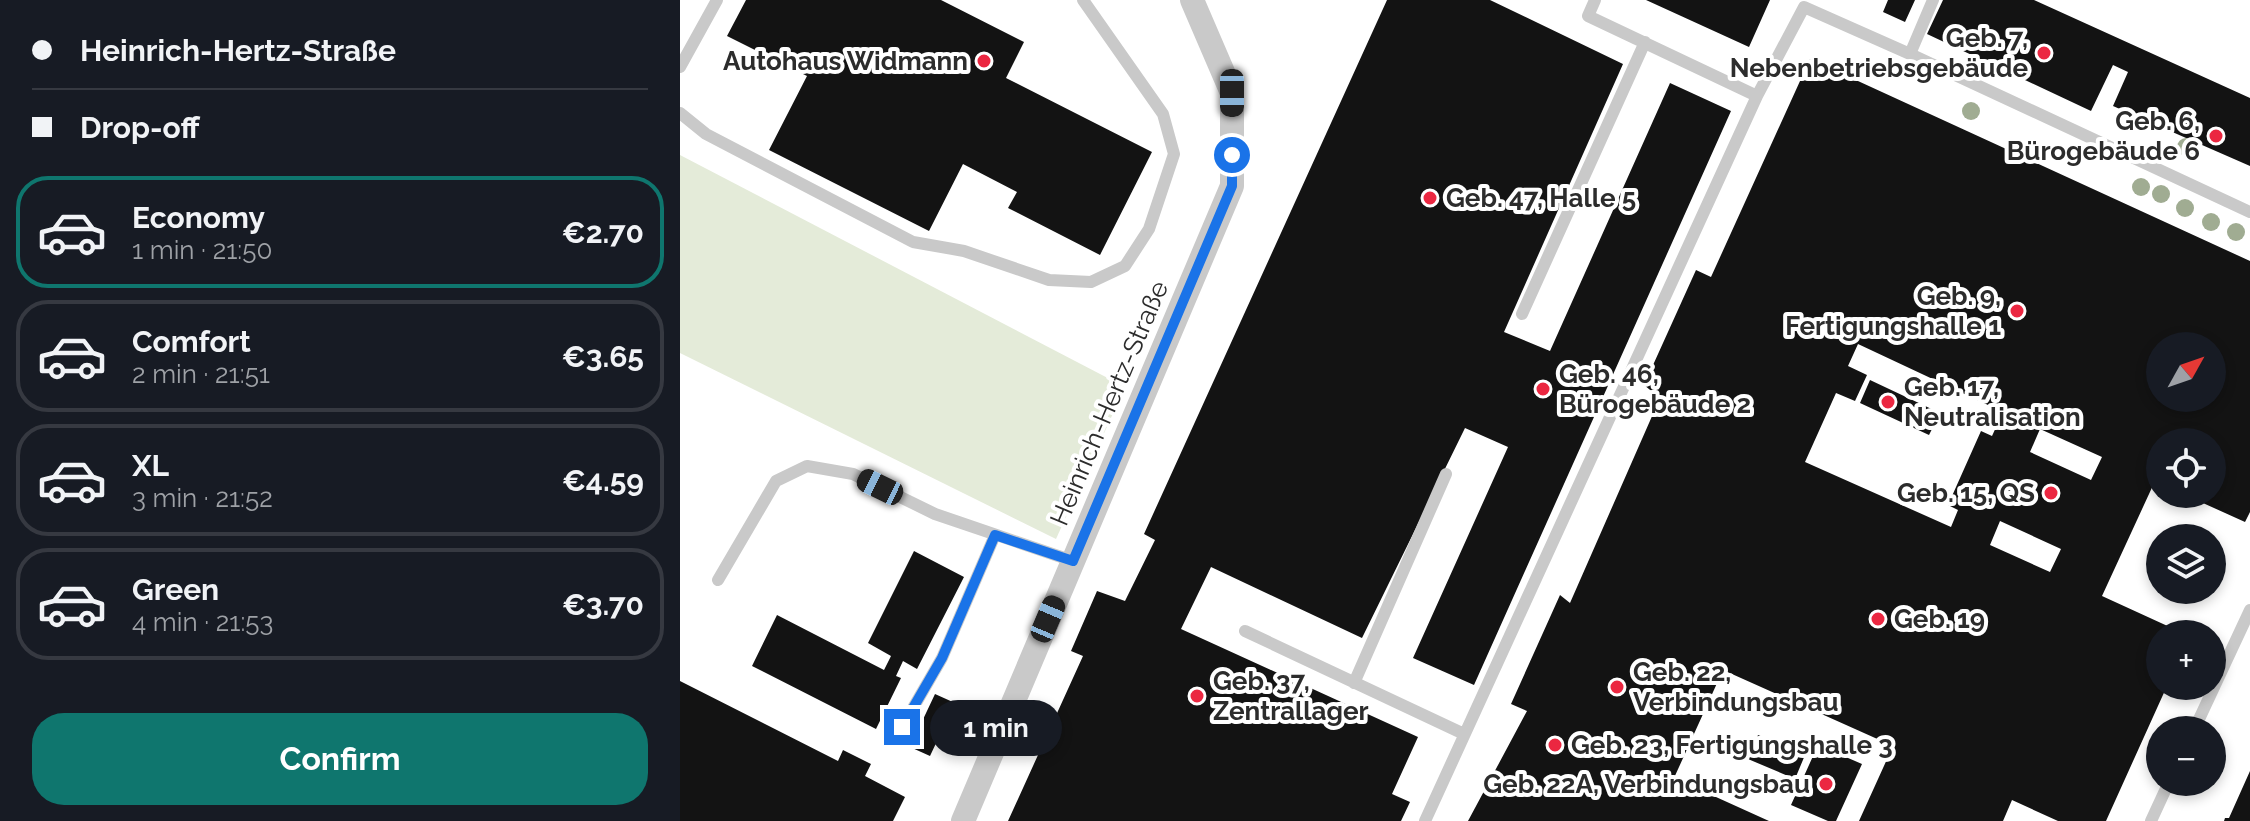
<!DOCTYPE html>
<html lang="en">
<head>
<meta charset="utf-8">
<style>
	:root { --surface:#171b24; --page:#242831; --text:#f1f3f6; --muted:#9ea1a6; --line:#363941; --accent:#0f766e }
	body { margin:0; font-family:Raleway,sans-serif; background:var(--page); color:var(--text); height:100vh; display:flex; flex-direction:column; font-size:30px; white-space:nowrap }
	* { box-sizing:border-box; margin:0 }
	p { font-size:26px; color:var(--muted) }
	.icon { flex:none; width:44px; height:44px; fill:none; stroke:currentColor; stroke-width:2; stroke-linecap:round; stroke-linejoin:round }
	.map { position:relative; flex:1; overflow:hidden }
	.side { display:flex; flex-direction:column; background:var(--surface); width:680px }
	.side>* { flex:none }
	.banner { display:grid; align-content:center; height:176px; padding:0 32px; background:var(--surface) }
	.needle { width:52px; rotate:50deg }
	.fabs { position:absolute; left:1466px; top:332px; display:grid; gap:16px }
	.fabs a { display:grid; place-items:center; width:80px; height:80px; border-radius:50%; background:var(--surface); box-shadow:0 4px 12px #0003; font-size:40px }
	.end { position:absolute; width:36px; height:36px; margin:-18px; border:10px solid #1a73e8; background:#fff; box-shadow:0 0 0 4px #fff }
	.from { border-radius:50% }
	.bubble { position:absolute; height:56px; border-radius:28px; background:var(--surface); box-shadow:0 4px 12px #0003; font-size:26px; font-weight:700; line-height:56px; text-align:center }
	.car { position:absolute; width:24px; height:48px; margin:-24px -12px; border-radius:10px; box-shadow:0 0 6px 2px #0007; background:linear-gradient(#222 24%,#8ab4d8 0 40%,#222 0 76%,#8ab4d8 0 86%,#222 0) }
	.banner b { display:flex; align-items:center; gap:28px; height:76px; font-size:30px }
	.banner b+b { border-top:2px solid var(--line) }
	.banner i { width:20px; height:20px; background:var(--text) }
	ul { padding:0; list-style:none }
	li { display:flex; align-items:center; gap:24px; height:112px; margin:0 16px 12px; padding:0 16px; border:4px solid var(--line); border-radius:32px }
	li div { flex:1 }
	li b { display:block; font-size:30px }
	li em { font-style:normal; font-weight:700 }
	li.selected { border-color:var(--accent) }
	li>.icon { width:72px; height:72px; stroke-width:1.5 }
	.button { display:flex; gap:16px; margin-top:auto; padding:16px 32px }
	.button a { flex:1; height:92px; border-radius:32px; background:var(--accent); color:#fff; font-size:32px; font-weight:700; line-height:92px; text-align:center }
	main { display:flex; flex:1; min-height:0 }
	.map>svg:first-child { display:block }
	.green { fill:#e4ebd9 }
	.building { fill:#131313; fill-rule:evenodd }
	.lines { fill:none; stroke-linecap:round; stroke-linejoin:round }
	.lane { stroke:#c9c9c9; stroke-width:12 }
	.street { stroke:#c9c9c9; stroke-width:24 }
	.tree { fill:#a0ac92 }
	.route { stroke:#1a73e8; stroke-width:10 }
	.poi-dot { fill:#eb2741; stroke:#fff; stroke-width:3 }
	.labels { text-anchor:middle; stroke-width:8; stroke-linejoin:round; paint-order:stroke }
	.poi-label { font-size:26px; font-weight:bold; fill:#2c2c2c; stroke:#fff; text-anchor:start }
	.street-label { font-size:26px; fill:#2c2c2c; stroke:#fff }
</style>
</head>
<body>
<main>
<section class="side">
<div class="banner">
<b><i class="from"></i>Heinrich-Hertz-Straße</b>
<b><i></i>Drop-off</b>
</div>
<ul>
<li class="selected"><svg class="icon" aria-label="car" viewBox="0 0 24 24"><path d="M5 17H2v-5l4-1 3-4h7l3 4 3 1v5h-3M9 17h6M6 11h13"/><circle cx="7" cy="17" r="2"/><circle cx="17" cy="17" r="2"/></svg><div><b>Economy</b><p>1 min · 21:50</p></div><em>€2.70</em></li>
<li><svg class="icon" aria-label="car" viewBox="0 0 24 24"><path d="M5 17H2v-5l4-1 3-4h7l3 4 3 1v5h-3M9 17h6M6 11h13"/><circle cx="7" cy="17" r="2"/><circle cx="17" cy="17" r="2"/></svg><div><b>Comfort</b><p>2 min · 21:51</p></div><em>€3.65</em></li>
<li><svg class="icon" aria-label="car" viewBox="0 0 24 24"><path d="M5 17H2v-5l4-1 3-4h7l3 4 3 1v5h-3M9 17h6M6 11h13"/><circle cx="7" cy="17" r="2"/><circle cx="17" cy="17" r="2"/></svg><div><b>XL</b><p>3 min · 21:52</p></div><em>€4.59</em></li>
<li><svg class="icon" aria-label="car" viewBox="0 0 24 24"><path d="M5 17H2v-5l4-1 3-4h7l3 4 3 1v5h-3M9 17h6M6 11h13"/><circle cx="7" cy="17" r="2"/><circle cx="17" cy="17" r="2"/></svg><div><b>Green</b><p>4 min · 21:53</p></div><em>€3.70</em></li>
</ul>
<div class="button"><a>Confirm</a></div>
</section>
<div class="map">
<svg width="1570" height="821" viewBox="0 0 1570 821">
	<rect width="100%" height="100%" fill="#fff"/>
	<path class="green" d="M0,155L445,387L376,539L0,353Z"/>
	<path class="building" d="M66,0H261L344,42L326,78L472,152L420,255L328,208L337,192L283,164L249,231L89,150L127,76L47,36Z
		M707,0H810L943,64L824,332L870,351L990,83L1051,111L794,685L733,658L828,447L785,428L682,638L531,567L501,629L738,737L712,794L730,802L721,821H328L403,656L391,651L417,591L445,601L475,540L464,534Z
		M966,0H1090L1069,47Z
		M1208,0H1235L1225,22L1203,12Z
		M1263,0H1354L1570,98V166L1433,106L1448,72L1433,65L1411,111L1247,34Z
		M1130,59L1570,261V512L1565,522L1503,494H1532V442H1480V483L1475,481L1422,596L1505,634H1480V686H1487L1426,821H1378L1332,800L1323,821H1179L1213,746L1043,670L994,778L1089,821H788L847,711L831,704L880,595L890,603L980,398L964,385L1016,270L1031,277ZM1178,344L1323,412L1312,436L1301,431L1268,505L1278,510L1271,527L1125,462L1156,393L1175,401L1187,375L1168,366ZM1480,346H1532V398H1480ZM1360,429L1422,457L1411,480L1350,452ZM1320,521L1381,549L1370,572L1310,545Z
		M1190,380L1260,413L1249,435L1180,403Z
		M1480,538V568L1469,563Z
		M234,551L284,577L237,669L223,661L216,676L221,678L196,729L72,666L97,615L204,670L211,656L188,643Z
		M0,681L158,761L163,750L191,764L185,776L225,797L213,821H0Z
		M255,694L275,703L250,756L230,747Z
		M1078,735L1125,755L1115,779L1068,759Z
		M1138,745L1182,764L1156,821H1148L1111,805Z
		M1570,771V821H1544L1545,818H1549Z"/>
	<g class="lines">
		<path class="lane" d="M915,0L908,16L1077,96
			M1230,54L1253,0
			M0,67L37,0
			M0,113L26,134L233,242L284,251L369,280L411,282L445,266L469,229L494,154L483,114L403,0
			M842,314L965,42
			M38,580L96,481L127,466L173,474L255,514L393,561
			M565,631L784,734
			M674,683L766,474
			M222,727L262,658L315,535
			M1514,730L1570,610
			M745,821L1077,96L1124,7L1230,54L1570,212
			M1471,821L1489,782"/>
		<path class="street" d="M283,821L552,186V93L512,0"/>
	</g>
	<g class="tree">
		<circle cx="1291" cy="111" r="9"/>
		<circle cx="1506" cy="147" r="9"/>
		<circle cx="1461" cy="187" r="9"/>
		<circle cx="1481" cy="194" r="9"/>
		<circle cx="1505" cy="208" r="9"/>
		<circle cx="1531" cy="222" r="9"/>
		<circle cx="1556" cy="232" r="9"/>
	</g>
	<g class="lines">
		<path class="route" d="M222,727L262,658L315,535L393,561L552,186V155"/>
	</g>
	<g class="poi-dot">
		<circle cx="1364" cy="53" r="8"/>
		<circle cx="304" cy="61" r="8"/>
		<circle cx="1536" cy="136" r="8"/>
		<circle cx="750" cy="198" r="8"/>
		<circle cx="1337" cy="311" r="8"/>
		<circle cx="863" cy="389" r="8"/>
		<circle cx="1208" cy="402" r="8"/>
		<circle cx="1371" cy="493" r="8"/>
		<circle cx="1198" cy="619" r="8"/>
		<circle cx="937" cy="687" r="8"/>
		<circle cx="517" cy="696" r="8"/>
		<circle cx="875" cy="745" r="8"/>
		<circle cx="1146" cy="784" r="8"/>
	</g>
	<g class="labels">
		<g class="poi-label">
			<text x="1348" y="47" text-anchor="end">Geb. 7,<tspan x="1348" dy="30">Nebenbetriebsgebäude</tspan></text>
			<text x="288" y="70" text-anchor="end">Autohaus Widmann</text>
			<text x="1520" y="130" text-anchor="end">Geb. 6,<tspan x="1520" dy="30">Bürogebäude 6</tspan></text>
			<text x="766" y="207">Geb. 47, Halle 5</text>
			<text x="1321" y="305" text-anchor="end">Geb. 9,<tspan x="1321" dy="30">Fertigungshalle 1</tspan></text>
			<text x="879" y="383">Geb. 46,<tspan x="879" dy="30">Bürogebäude 2</tspan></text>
			<text x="1224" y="396">Geb. 17,<tspan x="1224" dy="30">Neutralisation</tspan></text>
			<text x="1355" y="502" text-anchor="end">Geb. 15, QS</text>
			<text x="1214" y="628">Geb. 19</text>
			<text x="953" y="681">Geb. 22,<tspan x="953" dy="30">Verbindungsbau</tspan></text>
			<text x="533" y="690">Geb. 37,<tspan x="533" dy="30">Zentrallager</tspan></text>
			<text x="891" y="754">Geb. 23, Fertigungshalle 3</text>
			<text x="1130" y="793" text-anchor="end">Geb. 22A, Verbindungsbau</text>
		</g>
		<g class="street-label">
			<text transform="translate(429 403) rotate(-67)" y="9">Heinrich-Hertz-Straße</text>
		</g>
	</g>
</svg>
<div class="fabs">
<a><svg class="needle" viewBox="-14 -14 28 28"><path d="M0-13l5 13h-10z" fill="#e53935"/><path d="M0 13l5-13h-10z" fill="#9ea1a6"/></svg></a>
<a><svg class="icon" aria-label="locate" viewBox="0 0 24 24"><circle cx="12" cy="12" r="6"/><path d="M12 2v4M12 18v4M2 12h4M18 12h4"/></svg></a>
<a><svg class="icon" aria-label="layers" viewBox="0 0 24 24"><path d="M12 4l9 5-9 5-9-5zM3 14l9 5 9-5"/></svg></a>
<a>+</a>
<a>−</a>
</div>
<i class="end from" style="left:552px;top:155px"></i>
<i class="end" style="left:222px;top:727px"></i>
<div class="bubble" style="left:250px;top:700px;width:132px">1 min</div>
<i class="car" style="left:552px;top:93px;rotate:180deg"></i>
<i class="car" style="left:200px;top:487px;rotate:296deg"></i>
<i class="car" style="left:368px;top:619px;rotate:23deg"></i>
</div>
</main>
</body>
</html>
